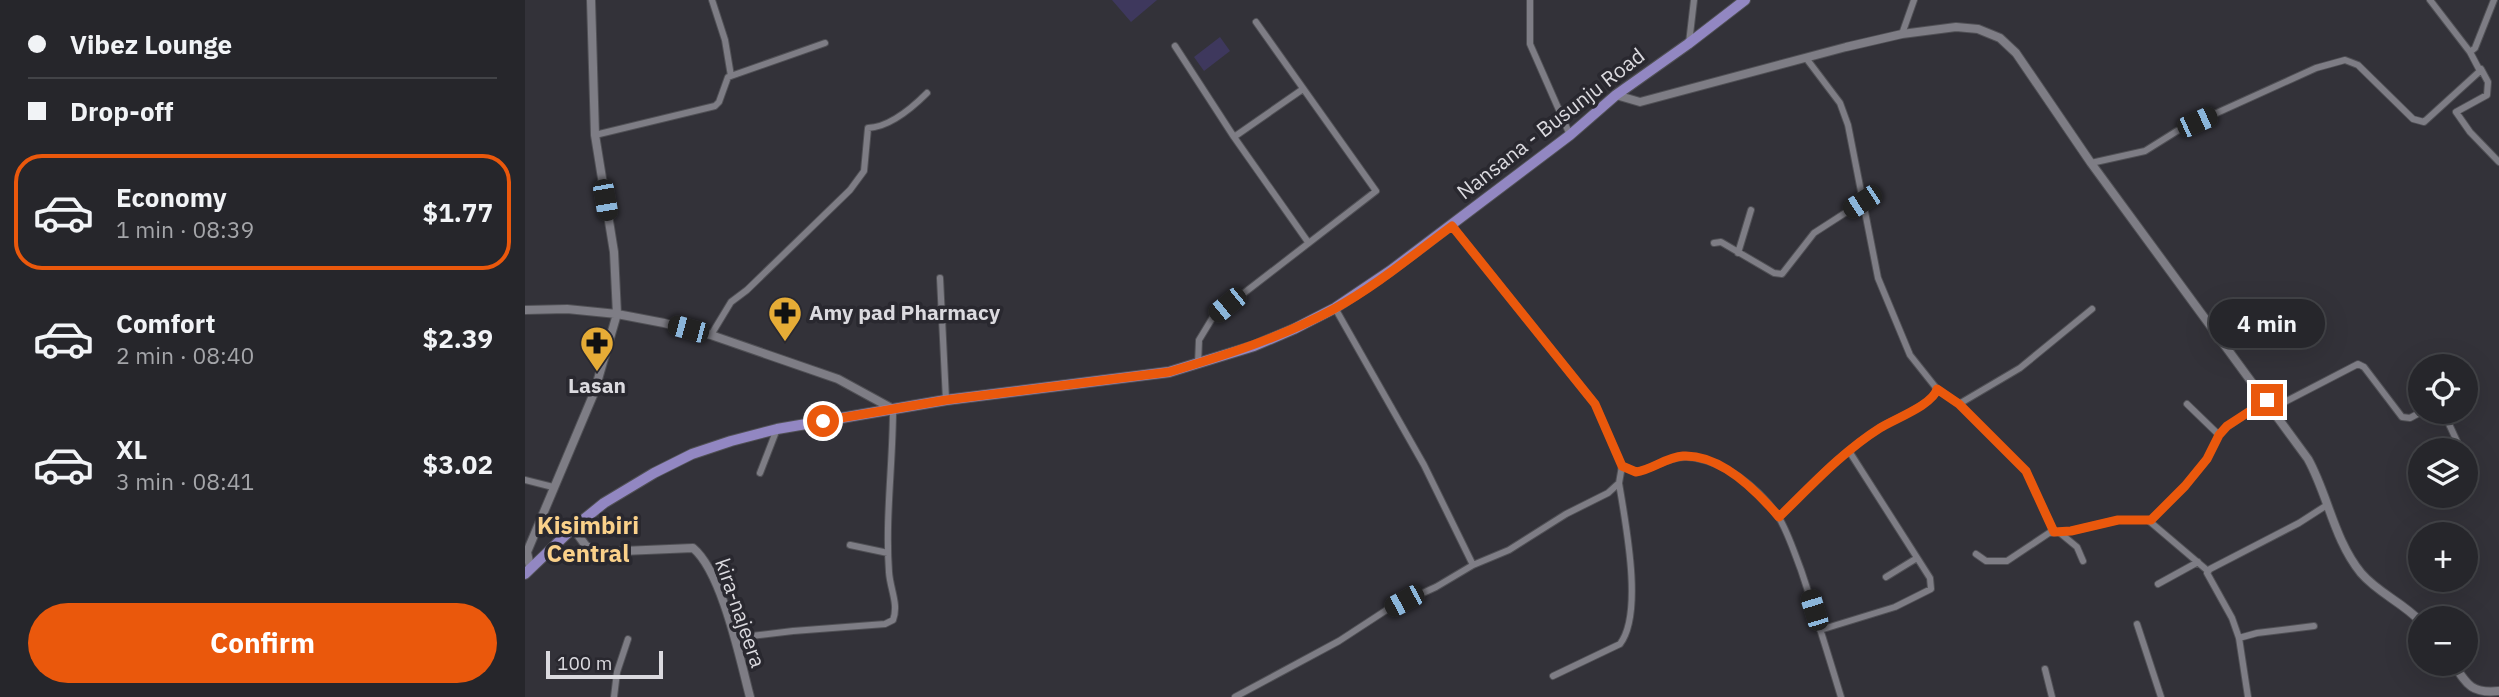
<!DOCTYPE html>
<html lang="en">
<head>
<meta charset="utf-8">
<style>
	:root { --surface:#26262b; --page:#323237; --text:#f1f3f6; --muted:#a4a5a9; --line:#424347; --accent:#ea580c }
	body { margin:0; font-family:"IBM Plex Sans",sans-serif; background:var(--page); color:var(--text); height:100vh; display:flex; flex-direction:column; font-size:26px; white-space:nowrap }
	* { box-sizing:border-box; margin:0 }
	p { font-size:23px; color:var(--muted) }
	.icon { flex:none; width:38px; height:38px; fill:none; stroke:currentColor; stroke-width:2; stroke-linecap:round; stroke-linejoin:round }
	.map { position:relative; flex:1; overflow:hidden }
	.drawer { display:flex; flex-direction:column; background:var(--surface); width:525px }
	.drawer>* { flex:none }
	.hud { display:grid; align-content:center; height:154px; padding:0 28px; background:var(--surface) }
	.buttons { position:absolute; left:1883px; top:354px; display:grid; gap:14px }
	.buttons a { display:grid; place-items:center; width:70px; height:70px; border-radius:50%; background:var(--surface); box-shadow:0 7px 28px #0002,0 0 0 2px var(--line); font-size:35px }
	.scale { position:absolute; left:21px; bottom:18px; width:117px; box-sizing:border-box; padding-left:7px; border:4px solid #dbdadf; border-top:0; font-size:19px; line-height:24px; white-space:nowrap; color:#dbdadf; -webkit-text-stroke:5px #29282f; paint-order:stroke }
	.end { position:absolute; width:32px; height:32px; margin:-16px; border:9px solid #ea580c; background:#fff; box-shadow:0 0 0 4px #fff }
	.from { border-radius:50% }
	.bubble { position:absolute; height:49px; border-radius:24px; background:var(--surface); box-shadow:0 7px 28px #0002,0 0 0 2px var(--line); font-size:23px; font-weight:800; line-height:49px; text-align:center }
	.car { position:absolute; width:21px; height:42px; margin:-21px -10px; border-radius:9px; box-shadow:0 0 5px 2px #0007; background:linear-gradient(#222 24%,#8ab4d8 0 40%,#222 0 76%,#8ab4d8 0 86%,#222 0) }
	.hud b { display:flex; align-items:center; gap:24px; height:66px; font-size:26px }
	.hud b+b { border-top:2px solid var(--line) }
	.hud i { width:18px; height:18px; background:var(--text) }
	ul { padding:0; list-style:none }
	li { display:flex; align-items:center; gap:21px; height:116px; margin:0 14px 10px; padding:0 14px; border:4px solid transparent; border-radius:28px }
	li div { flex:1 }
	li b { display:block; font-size:26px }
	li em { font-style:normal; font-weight:800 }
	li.active { border-color:var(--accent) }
	li>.icon { width:63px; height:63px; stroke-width:1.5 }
	.cta { display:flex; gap:14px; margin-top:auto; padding:14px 28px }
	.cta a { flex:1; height:80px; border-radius:42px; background:var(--accent); color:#fff; font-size:28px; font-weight:800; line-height:80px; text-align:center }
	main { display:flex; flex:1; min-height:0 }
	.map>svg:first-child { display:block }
	.green { fill:#3e385d }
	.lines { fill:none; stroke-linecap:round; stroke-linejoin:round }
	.minor-casing { stroke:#505055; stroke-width:8 }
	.tertiary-casing { stroke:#505055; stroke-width:10 }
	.primary-casing { stroke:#505055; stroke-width:12 }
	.minor { stroke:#7e7d85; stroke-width:6 }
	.tertiary { stroke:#7e7d85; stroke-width:8 }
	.primary { stroke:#9287c2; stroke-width:10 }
	.route { stroke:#ea580c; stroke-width:9 }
	.labels { text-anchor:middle; stroke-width:7; stroke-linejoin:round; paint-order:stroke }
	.street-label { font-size:21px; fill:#dbdadf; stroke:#29282f }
	.poi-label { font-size:21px; font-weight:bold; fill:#dbdadf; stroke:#29282f; text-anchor:start }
	.quarter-label { font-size:24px; font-weight:bold; fill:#fad18a; stroke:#29282f }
</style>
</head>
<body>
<main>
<section class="drawer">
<div class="hud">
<b><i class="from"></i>Vibez Lounge</b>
<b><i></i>Drop-off</b>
</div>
<ul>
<li class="active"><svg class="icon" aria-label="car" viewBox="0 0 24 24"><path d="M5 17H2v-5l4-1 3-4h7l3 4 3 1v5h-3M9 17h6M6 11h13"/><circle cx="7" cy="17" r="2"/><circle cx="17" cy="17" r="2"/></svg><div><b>Economy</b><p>1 min · 08:39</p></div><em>$1.77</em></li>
<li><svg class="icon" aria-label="car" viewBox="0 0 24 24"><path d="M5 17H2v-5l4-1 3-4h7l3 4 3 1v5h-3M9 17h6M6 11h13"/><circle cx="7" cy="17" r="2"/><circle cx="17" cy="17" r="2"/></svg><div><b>Comfort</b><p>2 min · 08:40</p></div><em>$2.39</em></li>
<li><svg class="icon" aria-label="car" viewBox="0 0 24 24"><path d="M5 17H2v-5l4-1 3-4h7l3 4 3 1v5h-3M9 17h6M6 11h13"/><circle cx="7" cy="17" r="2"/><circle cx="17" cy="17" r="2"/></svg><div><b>XL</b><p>3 min · 08:41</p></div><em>$3.02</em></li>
</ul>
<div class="cta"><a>Confirm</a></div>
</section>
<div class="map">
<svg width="1974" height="697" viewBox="0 0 1974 697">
	<rect width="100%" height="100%" fill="#333239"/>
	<path class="green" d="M587,0H632L606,22Z
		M695,37L705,51L679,71L669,57Z"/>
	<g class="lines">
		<g class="minor-casing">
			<path id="minor" d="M187,0L200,40L206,76
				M1005,0V44L1045,135
				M1905,0L1945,52
				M1377,34L1389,0
				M1164,43L1169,0
				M650,46L709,137L783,242
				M1956,69L1963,82L1962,95L1931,112L1945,132L1974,162
				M70,135L190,106L194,102L203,77L300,43
				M709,137L778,89
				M1566,163L1620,151L1652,131L1791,68L1820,60L1833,65L1888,119L1899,122L1955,71L1945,52L1950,48L1969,0
				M927,226L1070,404L1097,466L1111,472C1128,469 1144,456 1162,457C1197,459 1233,487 1253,516C1263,532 1269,552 1276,570C1290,612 1303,654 1316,697
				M1189,243L1196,242L1249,273L1257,274L1289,233L1337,202
				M1213,253L1226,210
				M415,278L421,400
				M810,308L899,465L948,565
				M186,335L206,302L222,290L325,190L339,171L343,128C365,127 387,108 402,93
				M673,364L674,340L688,317L851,191L731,22
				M1412,389L1434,404L1501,471L1529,532
				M1434,404L1495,368L1567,309
				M1662,404L1694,435
				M1748,408L1833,364L1839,367L1877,417L1885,418L1898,411
				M1918,411L1936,450
				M1941,459L1945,467V481
				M235,473L252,429
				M0,480L28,487
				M1254,517C1285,486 1317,452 1355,428C1369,419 1408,405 1412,389L1385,355L1353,278L1323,125L1315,103L1281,58
				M1623,520L1683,571
				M1535,533L1552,547L1558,561
				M325,545L363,553
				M1451,554L1461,561H1482L1524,533L1546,531L1593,520H1626L1660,486L1682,459L1694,435L1702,427L1742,400
				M1361,577L1392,558
				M1633,584L1673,562
				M1612,624L1636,697
				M1295,630L1370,607L1406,589L1405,578L1324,451
				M209,638L268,631L360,624L368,620C374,604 365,589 364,572C360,518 368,463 368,409
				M1714,638L1732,633L1789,626
				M1520,669L1527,697
				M1028,676L1095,644C1119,613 1100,521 1094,483
				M89,697L92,672L103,639
				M710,697L814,641L863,609L911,587L948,565L984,550L1041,514L1083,493L1094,483L1097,466
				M1723,697L1714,638L1707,618L1682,573L1685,569L1774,523L1802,505"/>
		</g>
		<g class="tertiary-casing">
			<path id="tertiary" d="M1091,95L1115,102L1321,47L1377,34L1431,27L1453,29L1475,38L1491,53L1566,163L1783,459C1803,495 1809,540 1836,573C1853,593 1877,602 1895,621
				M0,310L42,309L92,314L139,323L186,335L313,379L368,409
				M48,528L61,546L74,552L168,548C197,572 215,659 225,697
				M5,567L2,552L69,393L92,314L89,252L70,135L66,0
				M1928,663C1942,685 1947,694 1974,691"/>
		</g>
		<g class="primary-casing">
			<path id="primary" d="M0,574L48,528L79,503L129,473L167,454L206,441L252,429L421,400L644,372L729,346L769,329L810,308L865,271L1045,135L1091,95L1163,44L1220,0"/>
		</g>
		<use href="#minor" class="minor"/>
		<use href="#tertiary" class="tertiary"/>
		<use href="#primary" class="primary"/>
	</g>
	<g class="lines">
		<path class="route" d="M298,421L421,400L644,372C701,355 757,337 809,309C851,286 889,254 927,226L1070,404L1097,466L1111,472C1127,470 1141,457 1158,456C1195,454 1232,491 1254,517C1286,486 1317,452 1355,428C1369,419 1408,405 1412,389L1434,404L1501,471L1529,532L1546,531L1593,520H1626L1660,486L1682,459L1694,435L1702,426L1742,400"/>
	</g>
	<defs>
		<g id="pharmacy-pin" transform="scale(1.75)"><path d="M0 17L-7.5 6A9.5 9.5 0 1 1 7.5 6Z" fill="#e6ac36" stroke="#29282f"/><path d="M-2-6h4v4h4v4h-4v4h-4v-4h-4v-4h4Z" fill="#111"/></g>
	</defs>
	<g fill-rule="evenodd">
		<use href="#pharmacy-pin" x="260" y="313"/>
		<use href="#pharmacy-pin" x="72" y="343"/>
	</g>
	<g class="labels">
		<g class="street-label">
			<text transform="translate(1026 124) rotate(-38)" y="7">Nansana - Busunju Road</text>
			<text transform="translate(215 613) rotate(71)" y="7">kira-najeera</text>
		</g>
		<g class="poi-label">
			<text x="284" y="320">Amy pad Pharmacy</text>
			<text x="72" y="393" text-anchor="middle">Lasan</text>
		</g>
		<g class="quarter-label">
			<text x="63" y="534">Kisimbiri<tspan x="63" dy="28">Central</tspan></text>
		</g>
	</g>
</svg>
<div class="buttons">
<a><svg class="icon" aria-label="locate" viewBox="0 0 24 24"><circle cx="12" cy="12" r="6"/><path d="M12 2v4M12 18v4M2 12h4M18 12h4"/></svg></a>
<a><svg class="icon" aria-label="layers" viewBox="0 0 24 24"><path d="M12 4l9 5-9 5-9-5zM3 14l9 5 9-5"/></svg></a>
<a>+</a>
<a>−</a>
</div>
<div class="scale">100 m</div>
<i class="end from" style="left:298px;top:421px"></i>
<i class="end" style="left:1742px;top:400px"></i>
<div class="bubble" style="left:1684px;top:299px;width:116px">4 min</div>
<i class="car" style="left:1672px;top:122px;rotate:66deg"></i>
<i class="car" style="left:80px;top:200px;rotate:170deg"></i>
<i class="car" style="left:1337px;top:202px;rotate:237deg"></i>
<i class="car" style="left:702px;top:305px;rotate:231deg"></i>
<i class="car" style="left:163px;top:329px;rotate:285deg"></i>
<i class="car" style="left:879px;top:601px;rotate:242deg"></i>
<i class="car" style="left:1289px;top:610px;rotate:343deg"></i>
</div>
</main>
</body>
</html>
